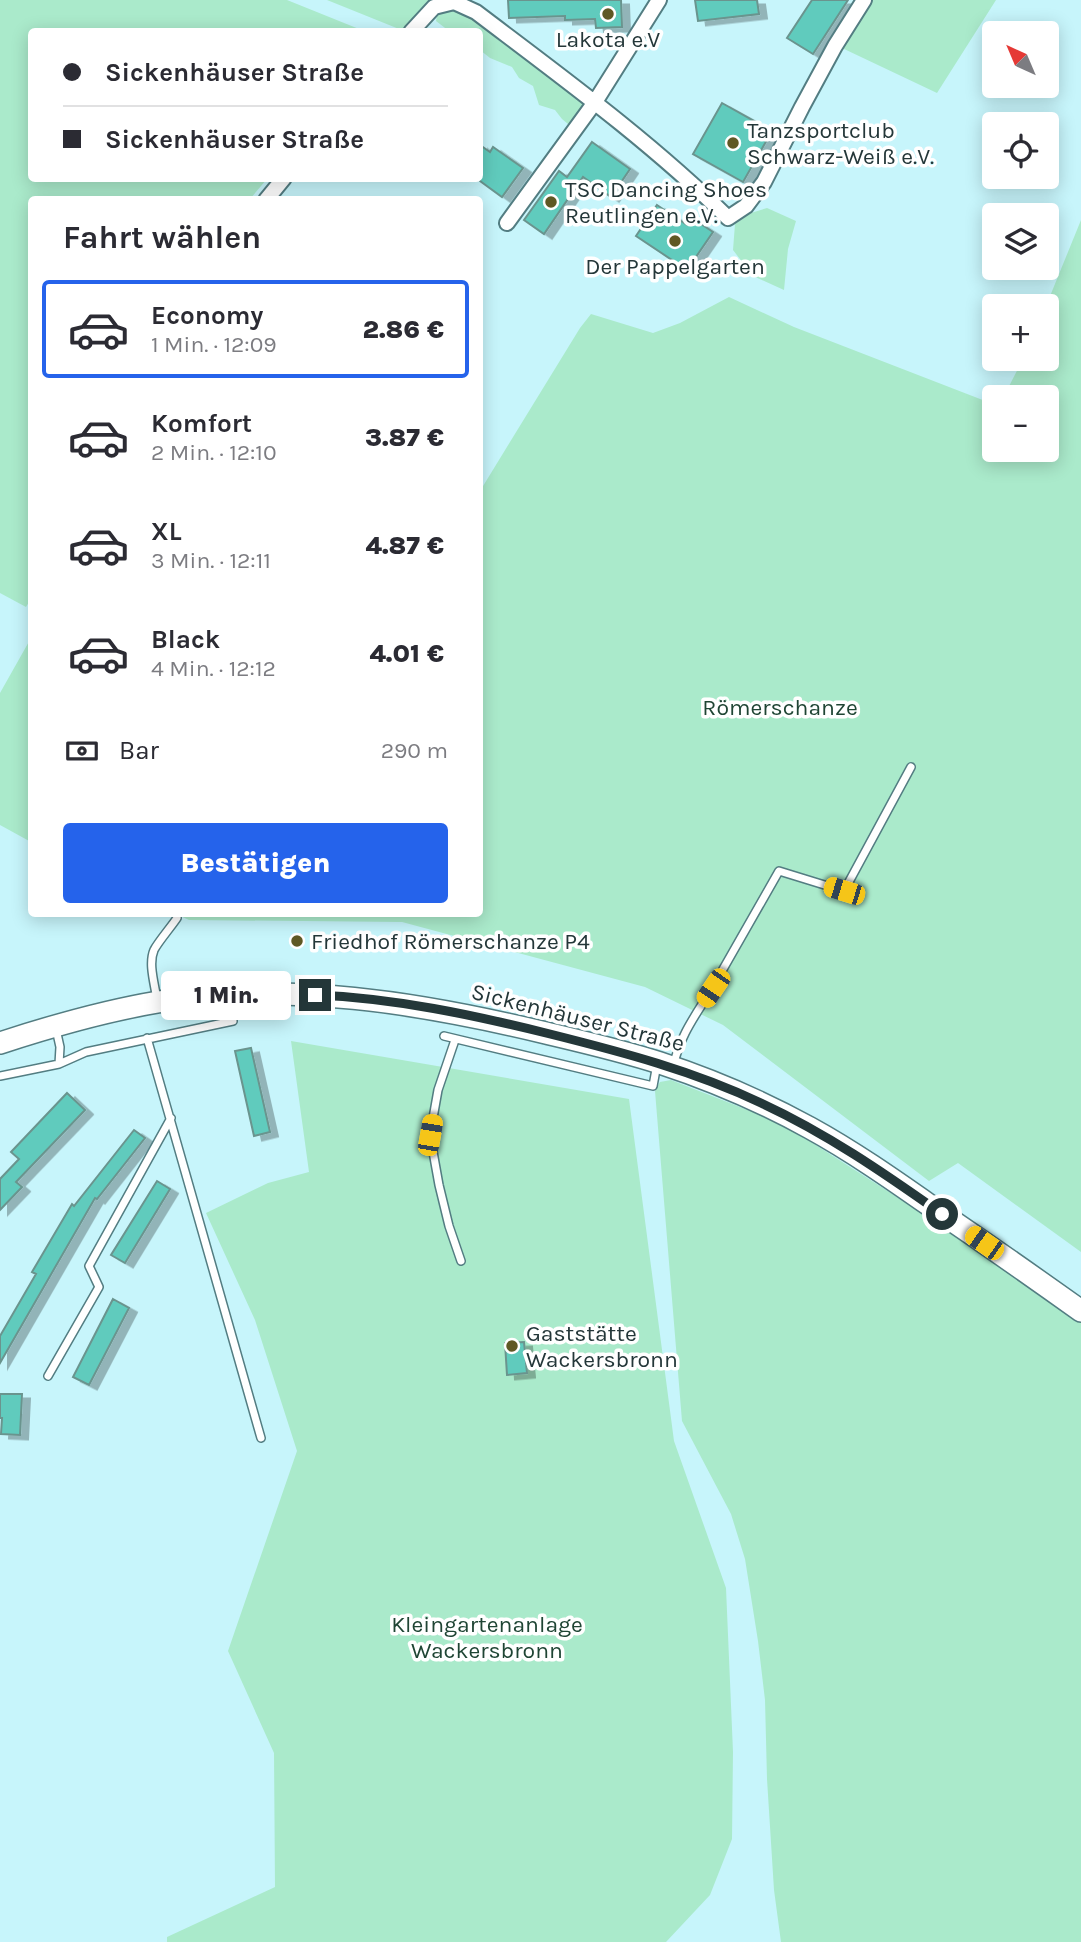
<!DOCTYPE html>
<html lang="de">
<head>
<meta charset="utf-8">
<style>
	:root { --surface:#fff; --page:#f7f7f7; --text:#2b2b33; --muted:#7c7c81; --line:#e1e1e2; --accent:#2563eb }
	body { margin:0; font-family:Karla,sans-serif; background:var(--page); color:var(--text); height:100vh; display:flex; flex-direction:column; font-size:26px; white-space:nowrap }
	* { box-sizing:border-box; margin:0 }
	p { font-size:23px; color:var(--muted) }
	.icon { flex:none; width:38px; height:38px; fill:none; stroke:currentColor; stroke-width:2; stroke-linecap:round; stroke-linejoin:round }
	.map { position:relative; flex:1; overflow:hidden }
	.side { position:absolute; left:28px; top:196px; width:455px; height:721px; display:flex; flex-direction:column; background:var(--surface); border-radius:7px; box-shadow:0 4px 18px #0003 }
	.side>* { flex:none }
	.guide { position:absolute; left:28px; top:28px; width:455px; height:154px; border-radius:7px; box-shadow:0 4px 18px #0003; display:grid; align-content:center; height:154px; padding:0 35px; background:var(--surface) }
	.needle { width:46px; rotate:316deg }
	.controls { position:absolute; left:982px; top:21px; display:grid; gap:14px }
	.controls a { display:grid; place-items:center; width:77px; height:77px; border-radius:7px; background:var(--surface); box-shadow:0 4px 18px #0003; font-size:35px }
	.end { position:absolute; width:32px; height:32px; margin:-16px; border:9px solid #243739; background:#fff; box-shadow:0 0 0 4px #fff }
	.from { border-radius:50% }
	.bubble { position:absolute; height:49px; border-radius:7px; background:var(--surface); box-shadow:0 4px 18px #0003; font-size:23px; font-weight:800; line-height:49px; text-align:center }
	.car { position:absolute; width:21px; height:42px; margin:-21px -10px; border-radius:9px; box-shadow:0 0 5px 2px #0007; background:linear-gradient(#f5c518 24%,#345 0 40%,#f5c518 0 76%,#345 0 86%,#f5c518 0) }
	.guide b { display:flex; align-items:center; gap:24px; height:66px; font-size:26px }
	.guide b+b { border-top:2px solid var(--line) }
	.guide i { width:18px; height:18px; background:var(--text) }
	ul { padding:0; list-style:none }
	li { display:flex; align-items:center; gap:21px; height:98px; margin:0 14px 10px; padding:0 21px; border:4px solid transparent; border-radius:7px }
	li div { flex:1 }
	li b { display:block; font-size:26px }
	li em { font-style:normal; font-weight:800 }
	li.on { border-color:var(--accent) }
	li>.icon { width:63px; height:63px; stroke-width:1.5 }
	h2 { padding:0 35px; font-size:32px; line-height:84px }
	.pay { display:flex; align-items:center; gap:18px; height:77px; padding:0 35px; font-size:26px }
	.pay p { margin-inline-start:auto }
	.cta { display:flex; gap:14px; margin-top:auto; padding:14px 35px }
	.cta a { flex:1; height:80px; border-radius:7px; background:var(--accent); color:#fff; font-size:28px; font-weight:800; line-height:80px; text-align:center }
	.map>svg:first-child { display:block }
	.green { fill:#aaeacb }
	.building { fill:#61cbbd; stroke:#6a948e; stroke-width:2; filter:url(#shadow) }
	.lines { fill:none; stroke-linecap:round; stroke-linejoin:round }
	.lane-casing { stroke:#537d82; stroke-width:10 }
	.street-casing { stroke:#537d82; stroke-width:18 }
	.secondary-casing { stroke:#537d82; stroke-width:24 }
	.lane { stroke:#fff; stroke-width:7 }
	.street { stroke:#fff; stroke-width:14 }
	.secondary { stroke:#fff; stroke-width:21 }
	.route { stroke:#243739; stroke-width:9 }
	.poi-dot { fill:#5f5824; stroke:#fff; stroke-width:2.5 }
	.labels { text-anchor:middle; stroke-width:7; stroke-linejoin:round; paint-order:stroke }
	.poi-label { font-size:23px; fill:#243739; stroke:#fff; text-anchor:start }
	.park-label { font-size:23px; fill:#1f4534; stroke:#fff }
	.street-label { font-size:23px; fill:#243739; stroke:#fff }
</style>
</head>
<body>
<div class="map">
<svg width="1081" height="1942" viewBox="0 0 1081 1942">
	<defs>
		<filter id="shadow"><feDropShadow dx="8" dy="4.5" stdDeviation="0" flood-color="#0004"/></filter>
	</defs>
	<rect width="100%" height="100%" fill="#c7f5fb"/>
	<path class="green" d="M0,0H287L364,31L32,32V178L267,179L250,199L32,200V597L26,607L0,593Z
		M327,0H438L410,32L404,31Z
		M871,0H996L937,93L842,48Z
		M453,8L471,16L589,102L575,121L568,124L562,119L555,110L539,105L533,86L519,78L512,67L490,58L480,50V32L449,31L436,21L437,15Z
		M767,208L796,221L788,249L784,290L753,276L733,250L735,224L751,213Z
		M1081,220V1252L958,1163L929,1181L723,1025L645,987L402,922L189,920L176,914H480V491L580,328L591,314L653,333L680,323L729,297L794,327L993,404L994,402V450H1046L1047,398L997,397L995,392L999,389L1006,392L1023,359H1046V306Z
		M31,638V842L0,825V693Z
		M291,1041L629,1099L674,1441L726,1588L733,1752L732,1839L710,1895L666,1942H167V1937L275,1887L274,1753L228,1651L297,1451L255,1320L206,1213L268,1183L309,1172Z
		M671,1080L758,1114L794,1131L1081,1315V1942H781L774,1890L767,1779L765,1700L758,1641L745,1559L731,1514L682,1421L655,1091L660,1082Z"/>
	<path class="building" d="M508,0H621L622,27L596,28L595,19L565,20V16L509,18Z
		M695,0H757L759,14L698,21Z
		M812,0H848L813,54L787,38Z
		M722,103L772,131L743,182L693,154Z
		M592,142L630,169L611,197L583,177L544,234L524,220L559,171L567,177Z
		M480,145L490,152L493,147L523,168L502,197L480,181Z
		M657,205L687,225L692,218L713,232L687,270L636,236Z
		M251,1048L270,1132L254,1136L235,1051Z
		M67,1093L85,1110L16,1182L22,1187L0,1210V1179L19,1159L11,1152Z
		M134,1130L145,1138L97,1199L95,1198L0,1363V1336L36,1274L32,1272L72,1204L74,1206Z
		M157,1181L170,1189L125,1263L111,1255Z
		M113,1299L129,1308L89,1385L73,1377Z
		M524,1342L527,1373L507,1375L505,1343Z
		M0,1394H22L20,1435L1,1434L2,1418H0Z"/>
	<g class="lines">
		<g class="lane-casing">
			<path id="lane" d="M157,1000C155,985 148,964 154,950C158,942 171,927 177,918
				M444,1036L653,1086L657,1064
				M147,1038L261,1438
				M455,1040L438,1090L430,1135L439,1185L449,1226L461,1261
				M59,1064L86,1052L233,1021
				M673,1067C681,1032 697,1014 714,985C736,947 757,909 779,871L844,891L911,767
				M0,1076L59,1064L60,1047L56,1029
				M48,1376L99,1287L89,1266L171,1118"/>
		</g>
		<g class="street-casing">
			<path id="street" d="M411,32L434,7L454,2L476,12C563,78 651,142 728,218L746,206L764,182L802,107L835,46L864,0
				M266,200L284,178
				M507,223L595,102L659,0"/>
		</g>
		<g class="secondary-casing">
			<path id="secondary" d="M0,1043C52,1026 104,1011 158,1002C292,982 417,1002 546,1033C584,1042 623,1051 660,1063C712,1080 761,1101 810,1128C852,1151 892,1179 932,1207C982,1241 1032,1276 1081,1311"/>
		</g>
		<use href="#lane" class="lane"/>
		<use href="#street" class="street"/>
		<use href="#secondary" class="secondary"/>
	</g>
	<g class="lines">
		<path class="route" d="M315,995C395,998 473,1015 550,1034C622,1052 694,1071 761,1103C826,1133 884,1173 942,1214"/>
	</g>
	<g class="poi-dot">
		<circle cx="608" cy="14" r="7"/>
		<circle cx="733" cy="143" r="7"/>
		<circle cx="551" cy="202" r="7"/>
		<circle cx="675" cy="241" r="7"/>
		<circle cx="297" cy="941" r="7"/>
		<circle cx="512" cy="1346" r="7"/>
	</g>
	<g class="labels">
		<g class="poi-label">
			<text x="608" y="47" text-anchor="middle">Lakota e.V</text>
			<text x="747" y="138">Tanzsportclub<tspan x="747" dy="26">Schwarz-Weiß e.V.</tspan></text>
			<text x="565" y="197">TSC Dancing Shoes<tspan x="565" dy="26">Reutlingen e.V.</tspan></text>
			<text x="675" y="274" text-anchor="middle">Der Pappelgarten</text>
			<text x="311" y="949">Friedhof Römerschanze P4</text>
			<text x="526" y="1341">Gaststätte<tspan x="526" dy="26">Wackersbronn</tspan></text>
		</g>
		<g class="park-label">
			<text x="780" y="715">Römerschanze</text>
			<text x="487" y="1632">Kleingartenanlage<tspan x="487" dy="26">Wackersbronn</tspan></text>
		</g>
		<g class="street-label">
			<text transform="translate(578 1017) rotate(14)" y="8">Sickenhäuser Straße</text>
		</g>
	</g>
</svg>
<div class="controls">
<a><svg class="needle" viewBox="-14 -14 28 28"><path d="M0-13l5 13h-10z" fill="#e53935"/><path d="M0 13l5-13h-10z" fill="#7c7c81"/></svg></a>
<a><svg class="icon" aria-label="locate" viewBox="0 0 24 24"><circle cx="12" cy="12" r="6"/><path d="M12 2v4M12 18v4M2 12h4M18 12h4"/></svg></a>
<a><svg class="icon" aria-label="layers" viewBox="0 0 24 24"><path d="M12 4l9 5-9 5-9-5zM3 14l9 5 9-5"/></svg></a>
<a>+</a>
<a>−</a>
</div>
<i class="end from" style="left:942px;top:1214px"></i>
<i class="end" style="left:315px;top:995px"></i>
<div class="bubble" style="left:161px;top:971px;width:130px">1 Min.</div>
<i class="car" style="left:844px;top:891px;rotate:287deg"></i>
<i class="car" style="left:713px;top:988px;rotate:214deg"></i>
<i class="car" style="left:430px;top:1135px;rotate:10deg"></i>
<i class="car" style="left:984px;top:1243px;rotate:305deg"></i>
<div class="guide">
<b><i class="from"></i>Sickenhäuser Straße</b>
<b><i></i>Sickenhäuser Straße</b>
</div>
<section class="side">
<h2>Fahrt wählen</h2>
<ul>
<li class="on"><svg class="icon" aria-label="car" viewBox="0 0 24 24"><path d="M5 17H2v-5l4-1 3-4h7l3 4 3 1v5h-3M9 17h6M6 11h13"/><circle cx="7" cy="17" r="2"/><circle cx="17" cy="17" r="2"/></svg><div><b>Economy</b><p>1 Min. · 12:09</p></div><em>2.86 €</em></li>
<li><svg class="icon" aria-label="car" viewBox="0 0 24 24"><path d="M5 17H2v-5l4-1 3-4h7l3 4 3 1v5h-3M9 17h6M6 11h13"/><circle cx="7" cy="17" r="2"/><circle cx="17" cy="17" r="2"/></svg><div><b>Komfort</b><p>2 Min. · 12:10</p></div><em>3.87 €</em></li>
<li><svg class="icon" aria-label="car" viewBox="0 0 24 24"><path d="M5 17H2v-5l4-1 3-4h7l3 4 3 1v5h-3M9 17h6M6 11h13"/><circle cx="7" cy="17" r="2"/><circle cx="17" cy="17" r="2"/></svg><div><b>XL</b><p>3 Min. · 12:11</p></div><em>4.87 €</em></li>
<li><svg class="icon" aria-label="car" viewBox="0 0 24 24"><path d="M5 17H2v-5l4-1 3-4h7l3 4 3 1v5h-3M9 17h6M6 11h13"/><circle cx="7" cy="17" r="2"/><circle cx="17" cy="17" r="2"/></svg><div><b>Black</b><p>4 Min. · 12:12</p></div><em>4.01 €</em></li>
</ul>
<div class="pay"><svg class="icon" aria-label="cash" viewBox="0 0 24 24"><path d="M3 7h18v10H3z"/><circle cx="12" cy="12" r="2"/></svg>Bar<p>290 m</p></div>
<div class="cta"><a>Bestätigen</a></div>
</section>
</div>
</body>
</html>
